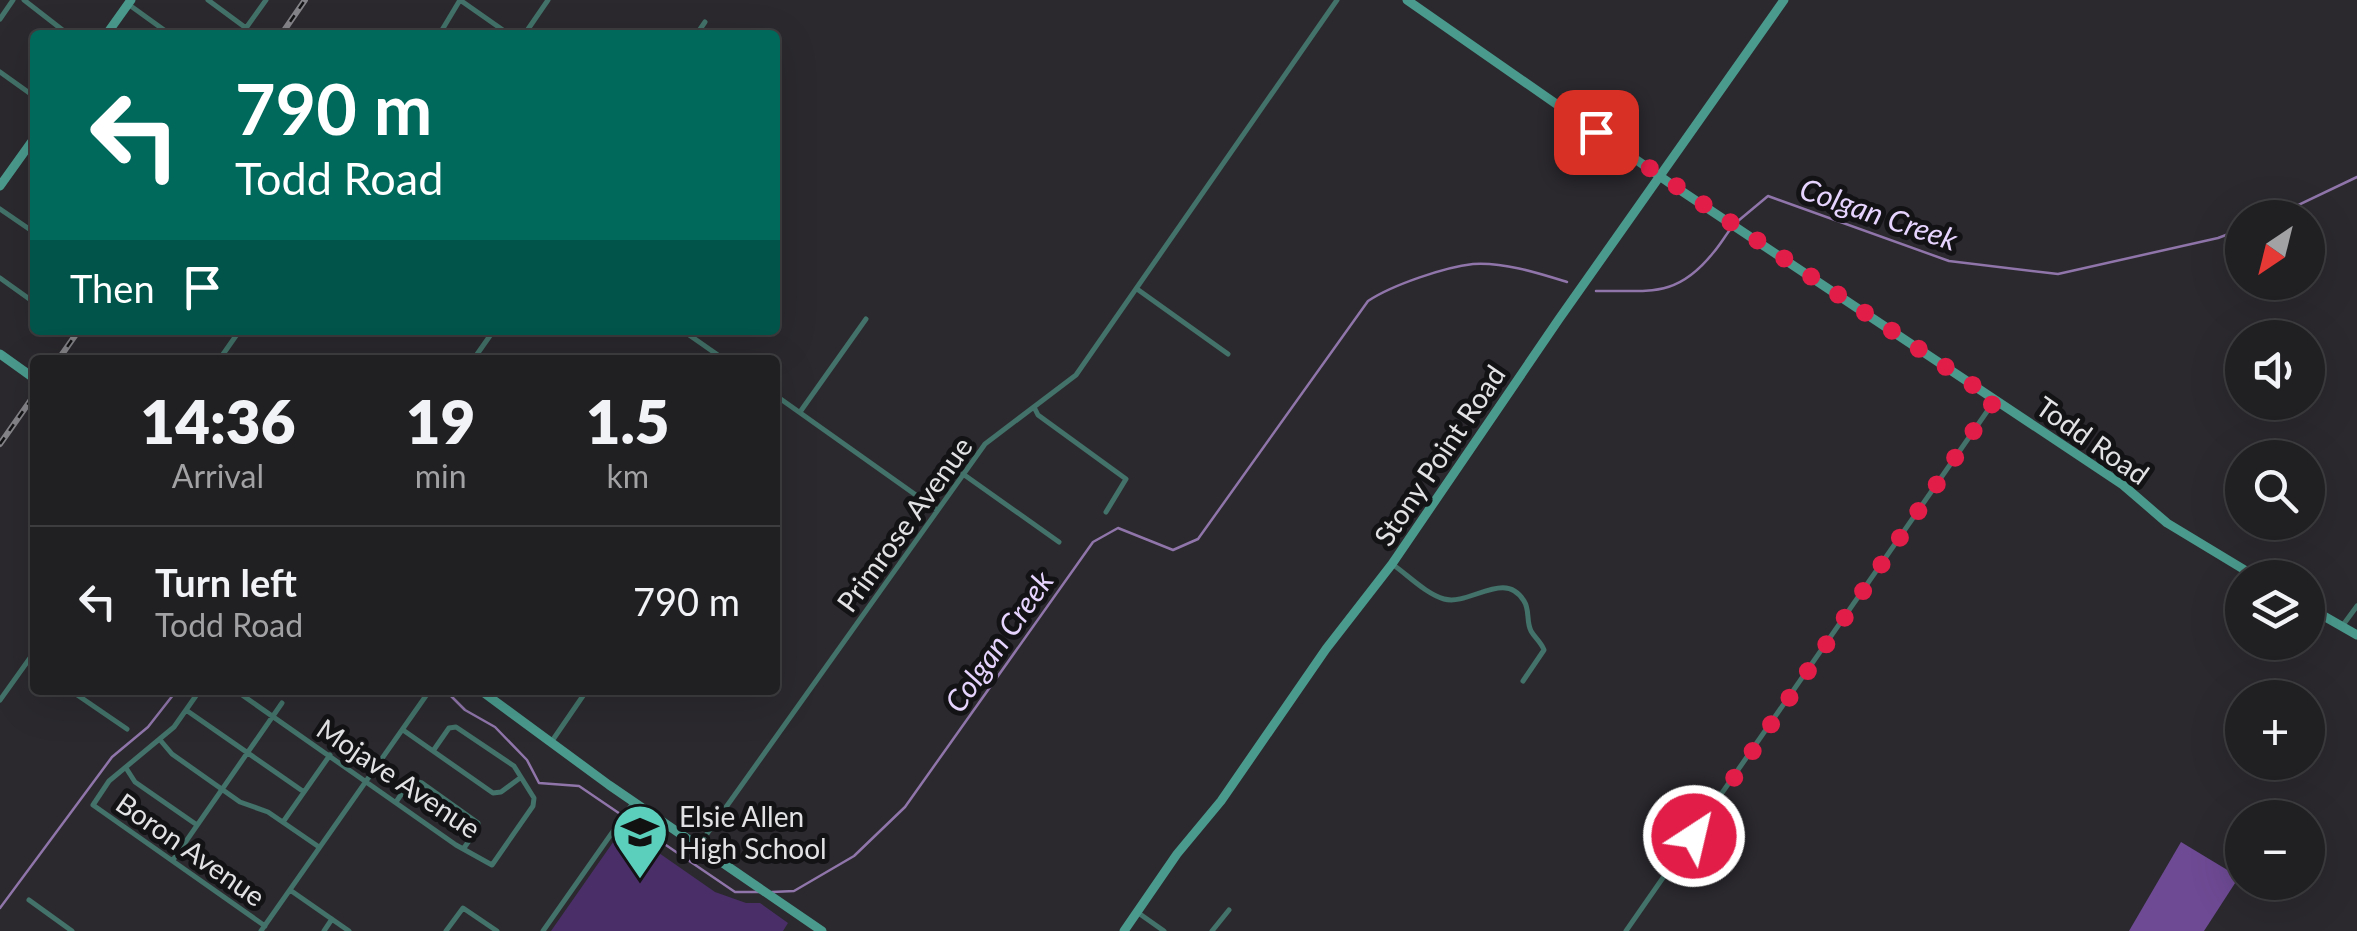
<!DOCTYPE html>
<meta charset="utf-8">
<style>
body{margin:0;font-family:Lato,sans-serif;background:#28272a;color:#f1f3f6;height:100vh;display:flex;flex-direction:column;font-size:38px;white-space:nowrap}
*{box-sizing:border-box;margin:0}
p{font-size:32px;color:#a2a2a5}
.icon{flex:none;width:55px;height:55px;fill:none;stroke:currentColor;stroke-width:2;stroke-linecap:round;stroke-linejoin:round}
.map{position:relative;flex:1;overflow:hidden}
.side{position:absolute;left:30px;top:355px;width:750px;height:340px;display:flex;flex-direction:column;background:#201f22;border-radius:10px;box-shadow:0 10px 40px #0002,0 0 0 2px #3d3d40}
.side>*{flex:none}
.banner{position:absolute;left:30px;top:30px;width:750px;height:305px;border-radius:10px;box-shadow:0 10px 40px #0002,0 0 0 2px #3d3d40;background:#00695c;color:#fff;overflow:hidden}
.needle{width:65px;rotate:215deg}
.fabs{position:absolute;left:2225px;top:200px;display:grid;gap:20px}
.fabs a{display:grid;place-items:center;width:100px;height:100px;border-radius:50%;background:#201f22;box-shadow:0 10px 40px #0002,0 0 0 2px #3d3d40;font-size:50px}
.pin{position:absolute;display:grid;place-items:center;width:85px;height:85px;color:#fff;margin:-42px;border-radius:20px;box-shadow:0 5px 15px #0006}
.me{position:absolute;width:110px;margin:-55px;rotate:35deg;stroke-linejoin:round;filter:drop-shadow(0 0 8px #0008)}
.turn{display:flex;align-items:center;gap:35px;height:210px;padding:0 40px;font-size:45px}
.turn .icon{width:130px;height:130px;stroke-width:2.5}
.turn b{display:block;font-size:70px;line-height:85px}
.then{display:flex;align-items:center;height:95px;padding:0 40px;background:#0003;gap:20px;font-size:38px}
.eta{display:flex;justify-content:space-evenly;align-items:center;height:170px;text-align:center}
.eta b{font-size:60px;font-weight:800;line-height:70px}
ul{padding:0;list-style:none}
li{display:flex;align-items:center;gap:30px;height:150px;padding:0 40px;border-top:2px solid #3d3d40}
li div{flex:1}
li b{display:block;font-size:38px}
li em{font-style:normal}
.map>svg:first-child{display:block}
.green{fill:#4a2e68}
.forest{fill:#6e4a94}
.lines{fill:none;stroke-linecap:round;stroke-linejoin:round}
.stream{stroke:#8f75aa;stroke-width:2.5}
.street{stroke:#427269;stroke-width:5}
.secondary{stroke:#4a9a8d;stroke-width:9}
.rail-casing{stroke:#858488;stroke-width:6}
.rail{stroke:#131215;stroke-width:2.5;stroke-dasharray:8;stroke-linecap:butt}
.route{stroke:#e11d48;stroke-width:18;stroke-dasharray:0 32.4}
.labels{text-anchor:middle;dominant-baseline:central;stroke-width:10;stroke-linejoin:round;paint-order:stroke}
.street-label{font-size:28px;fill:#e2e1e4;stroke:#131215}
.poi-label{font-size:28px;fill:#e2e1e4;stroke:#131215;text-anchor:start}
.water-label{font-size:30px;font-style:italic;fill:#e6d4fe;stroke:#131215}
</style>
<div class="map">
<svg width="2357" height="931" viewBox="0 0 2357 931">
<rect width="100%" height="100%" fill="#2b292e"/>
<path class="green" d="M 623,828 L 715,892 L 746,903 L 760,903 L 788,923 L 783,931 L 551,931 Z"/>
<path class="forest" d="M 2181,842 L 2239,877 L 2204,931 L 2129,931 Z"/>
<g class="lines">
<path class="stream" d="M 2271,218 L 2357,177
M 1738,221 L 1768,196 L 1949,261 L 2058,274 L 2218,238 L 2242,229
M 1596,291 C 1649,290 1676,299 1713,253 C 1720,245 1725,236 1732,227
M 445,690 L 465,710 L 495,727 L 527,760 L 539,783 L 579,786 L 735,892 L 759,892
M 772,892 L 794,891 L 854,856 L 905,807 L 1093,542 L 1118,528 L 1173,550 L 1198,539 L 1368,301 C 1392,285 1445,267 1473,264 C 1504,262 1538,273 1567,282
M 0,908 L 112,757 L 148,727 L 177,690"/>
<path class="street" d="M 24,0 L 69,35
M 208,0 L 246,28 L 266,0
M 128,4 L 171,35
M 0,19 L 13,0
M 439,35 L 460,0 L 510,35
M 524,35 L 548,0
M 696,35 L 705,22
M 0,72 L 35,97
M 0,209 L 35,233
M 0,278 L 35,303
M 1137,289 L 1228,354
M 682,330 L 725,360
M 219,360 L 240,330
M 473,360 L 494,330
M 775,395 L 937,510
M 1034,407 L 1038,415 L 1126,479 L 1106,512
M 800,412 L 866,319
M 963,474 L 1059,542
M 1392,564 C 1408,575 1426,594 1444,599 C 1470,606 1505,569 1524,601 C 1530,610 1526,621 1531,631 C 1535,638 1541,642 1544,650 L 1523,681
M 2343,625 L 2357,606
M 70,690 L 127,729
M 200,690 L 174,727 L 109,781 L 93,805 L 265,926
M 235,690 L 456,845 L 492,865 L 533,806 L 534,798 L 514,766 L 456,727 L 449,728 L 433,751
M 0,700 L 35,651
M 186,710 L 304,792
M 403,730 L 493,793 L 501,792 L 520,778
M 161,741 L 172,754 L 240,802 L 268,812 L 319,847
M 552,741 L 587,690
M 126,768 L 135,782 L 197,825
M 396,802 L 411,780 L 422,783 L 478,823 L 477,829 L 464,848
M 283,822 L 330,755
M 699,845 L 985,444 L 1076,375 L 1337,0
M 173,860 L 282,703
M 290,890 L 349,931
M 29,900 L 72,931
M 1137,912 L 1164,931
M 261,931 L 430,690
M 324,931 L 332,919
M 446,931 L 463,908 L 497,931
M 543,931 L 633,803
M 1212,931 L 1229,910
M 1626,931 L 1995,400"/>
<path class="secondary" d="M 1407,0 L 1671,184 L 2123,485 L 2167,523 L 2258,578
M 106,35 L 131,0
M 0,186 L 35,137
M 0,354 L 35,379
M 2308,607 L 2357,635
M 480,690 L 609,785 L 822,931
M 1124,931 L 1177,854 L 1221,801 L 1326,649 L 1392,564 L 1559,319 L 1784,0"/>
<g class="rail-casing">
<path id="rail" d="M 281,35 L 305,0
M 58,360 L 79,330
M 0,444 L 35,394"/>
</g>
<use href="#rail" class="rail"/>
</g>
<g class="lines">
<path class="route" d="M 1596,132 L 1995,400 L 1694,836"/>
</g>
<defs>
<g id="school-pin" transform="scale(2.875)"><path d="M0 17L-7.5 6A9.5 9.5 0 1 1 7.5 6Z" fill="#5bcebc" stroke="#131215"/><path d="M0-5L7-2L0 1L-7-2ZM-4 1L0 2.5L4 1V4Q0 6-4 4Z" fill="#111"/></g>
</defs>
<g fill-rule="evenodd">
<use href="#school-pin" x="640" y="832"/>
</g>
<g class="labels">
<g class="street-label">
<text transform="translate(2093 440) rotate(35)">Todd Road</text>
<text transform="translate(1439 455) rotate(-56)">Stony Point Road</text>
<text transform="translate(904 524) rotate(-54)">Primrose Avenue</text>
<text transform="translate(399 778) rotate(34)">Mojave Avenue</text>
<text transform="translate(191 849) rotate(35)">Boron Avenue</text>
</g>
<g class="poi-label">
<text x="679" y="816">Elsie Allen<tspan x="679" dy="32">High School</tspan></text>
</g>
<g class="water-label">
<text transform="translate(1879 213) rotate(19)">Colgan Creek</text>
<text transform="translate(998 641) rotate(-55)">Colgan Creek</text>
</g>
</g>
</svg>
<div class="fabs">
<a><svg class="needle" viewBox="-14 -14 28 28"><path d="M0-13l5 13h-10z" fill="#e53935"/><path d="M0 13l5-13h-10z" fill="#a2a2a5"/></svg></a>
<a><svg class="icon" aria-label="sound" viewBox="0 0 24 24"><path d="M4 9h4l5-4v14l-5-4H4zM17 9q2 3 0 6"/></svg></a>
<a><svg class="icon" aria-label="search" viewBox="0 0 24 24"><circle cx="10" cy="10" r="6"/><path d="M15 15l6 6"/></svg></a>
<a><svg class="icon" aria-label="layers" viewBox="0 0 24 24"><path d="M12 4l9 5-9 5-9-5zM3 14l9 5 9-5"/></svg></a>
<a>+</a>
<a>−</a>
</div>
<div class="pin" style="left:1596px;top:132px;background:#d93025"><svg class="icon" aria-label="arrive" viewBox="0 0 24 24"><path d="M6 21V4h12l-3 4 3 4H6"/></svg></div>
<svg class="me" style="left:1694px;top:836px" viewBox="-20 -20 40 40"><circle r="17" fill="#e11d48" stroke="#fff" stroke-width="3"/><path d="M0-11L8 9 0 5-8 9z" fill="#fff"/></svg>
<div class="banner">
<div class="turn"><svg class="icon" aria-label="left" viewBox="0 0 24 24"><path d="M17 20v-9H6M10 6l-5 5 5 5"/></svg><div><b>790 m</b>Todd Road</div></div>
<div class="then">Then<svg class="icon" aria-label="arrive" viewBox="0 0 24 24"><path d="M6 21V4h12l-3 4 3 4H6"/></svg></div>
</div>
<section class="side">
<div class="eta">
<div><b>14:36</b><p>Arrival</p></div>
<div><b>19</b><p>min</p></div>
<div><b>1.5</b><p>km</p></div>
</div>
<ul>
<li><svg class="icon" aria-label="left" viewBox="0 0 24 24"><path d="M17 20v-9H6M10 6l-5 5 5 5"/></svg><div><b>Turn left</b><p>Todd Road</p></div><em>790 m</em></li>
</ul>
</section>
</div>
